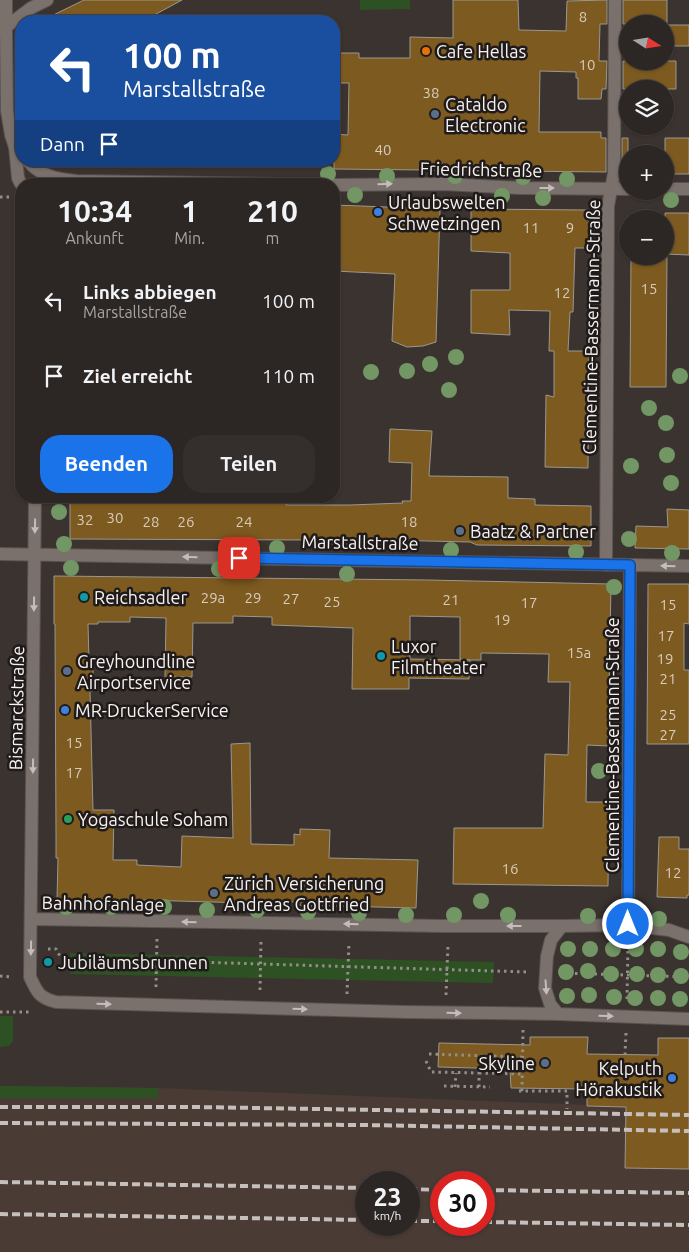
<!DOCTYPE html>
<html lang="de">
<meta charset="utf-8">
<style>
body{margin:0;font-family:Ubuntu,sans-serif;background:#342e2c;color:#f1f3f6;height:100vh;display:flex;flex-direction:column;font-size:19px;white-space:nowrap}
*{box-sizing:border-box;margin:0}
p{font-size:16px;color:#a6a5a6}
.icon{flex:none;width:28px;height:28px;fill:none;stroke:currentColor;stroke-width:2;stroke-linecap:round;stroke-linejoin:round}
.map{position:relative;flex:1;overflow:hidden}
.panel{position:absolute;left:15px;top:178px;width:325px;height:325px;display:flex;flex-direction:column;background:#2c2624;border-radius:20px;box-shadow:0 1px 4px #0004,0 0 0 1px #484341}
.panel>*{flex:none}
.banner{position:absolute;left:15px;top:15px;width:325px;height:152px;border-radius:20px;box-shadow:0 1px 4px #0004,0 0 0 1px #484341;background:#1a4fa0;color:#fff;overflow:hidden}
.needle{width:32px;rotate:102deg}
.controls{position:absolute;left:619px;top:15px;display:grid;gap:10px}
.controls a{display:grid;place-items:center;width:55px;height:55px;border-radius:50%;background:#2c2624;box-shadow:0 1px 4px #0004,0 0 0 1px #484341;font-size:25px}
.speed{position:absolute;left:355px;top:1171px;display:flex;gap:10px;font-size:25px;font-weight:700;text-align:center}
.speed>*{display:grid;place-content:center;width:65px;height:65px;border-radius:50%;background:#2c2624;box-shadow:0 1px 4px #0004,0 0 0 1px #484341;line-height:1}
.speed small{font-size:12px;font-weight:400}
.speed .limit{border:8px solid #d22;background:#fff;color:#111}
.pin{position:absolute;display:grid;place-items:center;width:42px;height:42px;color:#fff;margin:-21px;border-radius:10px;box-shadow:0 2px 8px #0006}
.me{position:absolute;width:55px;margin:-28px;rotate:0deg;stroke-linejoin:round;filter:drop-shadow(0 0 4px #0008)}
.turn{display:flex;align-items:center;gap:18px;height:105px;padding:0 25px;font-size:22px}
.turn .icon{width:65px;height:65px;stroke-width:2.5}
.turn b{display:block;font-size:35px;line-height:42px}
.then{display:flex;align-items:center;height:48px;padding:0 25px;background:#0003;gap:10px;font-size:19px}
.eta{display:flex;justify-content:space-evenly;align-items:center;height:85px;text-align:center}
.eta b{font-size:30px;font-weight:600;line-height:35px}
.action{display:flex;gap:10px;margin-top:auto;padding:10px 25px}
.action a{flex:1;height:58px;border-radius:20px;background:#1a73e8;color:#fff;font-size:20px;font-weight:600;line-height:58px;text-align:center}
.action a+a{background:#342e2c;color:#f1f3f6}
ul{padding:0;list-style:none}
li{display:flex;align-items:center;gap:15px;height:75px;padding:0 25px}
li div{flex:1}
li b{display:block;font-size:19px}
li em{font-style:normal}
.map>svg:first-child{display:block}
.built{fill:#4a3b35;fill-rule:evenodd}
.green{fill:#2e5124}
.building{fill:#7d5a1f;stroke:#9c978e;fill-rule:evenodd}
.lines{fill:none;stroke-linecap:round;stroke-linejoin:round}
.minor-casing{stroke:#595250;stroke-width:14}
.tertiary-casing{stroke:#595250;stroke-width:14}
.secondary-casing{stroke:#595250;stroke-width:14}
.path{stroke:#948d8a;stroke-width:3;stroke-dasharray:2.5 4;stroke-linecap:butt}
.minor{stroke:#7a706c;stroke-width:12}
.tertiary{stroke:#7a706c;stroke-width:12}
.secondary{stroke:#7a706c;stroke-width:12}
.rail{stroke:#c5bfbd;stroke-width:4;stroke-dasharray:8 4;stroke-linecap:butt}
.tree{fill:#739764}
.oneway{fill:#c5bdbb}
.route-casing{stroke:#114b97;stroke-width:12}
.route{stroke:#1a73e8;stroke-width:9}
.food-dot{fill:#e8710a;stroke:#1f1b1a;stroke-width:2}
.service-dot{fill:#5c6f8a;stroke:#1f1b1a;stroke-width:2}
.shop-dot{fill:#3f7fe0;stroke:#1f1b1a;stroke-width:2}
.culture-dot{fill:#0f9aa8;stroke:#1f1b1a;stroke-width:2}
.leisure-dot{fill:#2e9e5b;stroke:#1f1b1a;stroke-width:2}
.labels{text-anchor:middle;dominant-baseline:central;stroke-width:5;stroke-linejoin:round;paint-order:stroke}
.number-label{font-size:15px;fill:#d8cbbb}
.poi-label{font-size:18px;fill:#f7f1ef;stroke:#1f1b1a;text-anchor:start}
.street-label{font-size:18px;fill:#f7f1ef;stroke:#1f1b1a}
</style>
<div class="map">
<svg width="689" height="1252" viewBox="0 0 689 1252">
<rect width="100%" height="100%" fill="#3b3330"/>
<path class="built" d="M 0,1086 L 158,1088 L 689,1109 L 689,1252 L 0,1252 ZM 366,1182 L 409,1182 L 409,1225 L 366,1225 ZM 441,1182 L 484,1182 L 484,1225 L 441,1225 Z"/>
<path class="green" d="M 360,0 L 410,0 L 410,9 L 360,10 Z
M 70,953 L 494,962 L 493,983 L 70,974 Z
M 0,1016 L 13,1016 L 13,1041 L 9,1046 L 0,1047 Z
M 0,1086 L 158,1088 L 158,1098 L 0,1098 Z"/>
<path class="building" d="M 84,0 L 182,0 L 143,21 L 41,21 Z
M 453,0 L 518,0 L 519,30 L 566,31 L 567,1 L 607,0 L 607,24 L 600,24 L 599,61 L 607,61 L 606,89 L 602,89 L 601,99 L 578,99 L 578,78 L 576,78 L 576,72 L 540,71 L 539,132 L 601,132 L 601,138 L 606,138 L 606,172 L 334,169 L 334,134 L 348,135 L 349,83 L 335,83 L 336,53 L 359,53 L 359,58 L 410,58 L 410,37 L 453,38 Z
M 623,0 L 667,0 L 667,24 L 623,24 Z
M 665,25 L 689,25 L 689,46 L 665,46 Z
M 623,61 L 676,61 L 676,89 L 623,89 Z
M 622,138 L 628,138 L 628,172 L 622,172 Z
M 665,138 L 689,138 L 689,174 L 665,174 Z
M 334,205 L 440,209 L 436,342 L 423,346 L 407,347 L 392,341 L 395,274 L 334,271 Z
M 471,209 L 589,210 L 589,248 L 575,248 L 573,312 L 570,312 L 568,351 L 589,351 L 588,468 L 545,467 L 546,395 L 554,397 L 554,351 L 549,351 L 550,311 L 509,310 L 510,335 L 471,333 L 471,290 L 510,290 L 510,253 L 471,251 Z
M 665,213 L 689,213 L 689,255 L 665,254 Z
M 631,256 L 667,256 L 666,387 L 630,387 Z
M 390,429 L 432,431 L 429,476 L 508,477 L 508,498 L 535,499 L 535,505 L 591,506 L 591,546 L 477,545 L 470,542 L 428,541 L 389,540 L 349,544 L 309,544 L 309,540 L 70,539 L 70,500 L 84,500 L 84,496 L 286,497 L 286,505 L 350,505 L 403,503 L 402,501 L 411,501 L 412,463 L 389,462 Z
M 667,509 L 689,510 L 689,549 L 635,548 L 636,526 L 668,527 Z
M 54,576 L 428,580 L 611,584 L 608,746 L 587,745 L 586,802 L 609,802 L 608,886 L 453,884 L 454,828 L 543,828 L 545,754 L 568,755 L 570,682 L 548,682 L 549,654 L 481,653 L 481,660 L 470,660 L 469,679 L 409,678 L 409,689 L 352,689 L 353,628 L 272,625 L 272,617 L 233,616 L 233,623 L 193,623 L 192,677 L 165,677 L 166,618 L 130,617 L 130,622 L 98,622 L 98,624 L 88,624 L 89,661 L 93,661 L 93,691 L 90,691 L 93,810 L 114,810 L 113,860 L 137,860 L 137,865 L 181,867 L 182,836 L 233,838 L 231,744 L 250,743 L 251,844 L 294,845 L 294,834 L 300,835 L 300,829 L 330,830 L 329,858 L 418,860 L 416,908 L 297,905 L 297,902 L 249,900 L 249,903 L 141,900 L 141,902 L 57,901 L 58,858 L 56,858 L 56,837 L 55,624 L 54,624 ZM 410,616 L 460,617 L 460,659 L 470,660 L 410,659 Z
M 648,584 L 689,584 L 689,624 L 684,623 L 684,670 L 689,670 L 689,744 L 647,744 Z
M 659,837 L 679,837 L 679,849 L 689,849 L 689,895 L 687,895 L 687,898 L 657,897 Z
M 530,1037 L 588,1037 L 587,1054 L 658,1055 L 658,1038 L 689,1038 L 689,1169 L 625,1168 L 626,1107 L 587,1106 L 587,1089 L 511,1088 L 510,1069 L 438,1067 L 439,1043 L 530,1045 Z"/>
<g class="lines">
<g class="minor-casing">
<path id="minor" d="M 15,147 L 18,178 L 21,184
M 35,496 L 30,977 C 37,992 39,998 56,1002 L 406,1012 L 558,1014 L 689,1019
M 0,554 L 689,566
M 606,565 L 608,206 L 614,173 L 615,0
M 31,919 L 442,926 L 562,926 L 628,925 L 669,930 L 689,937
M 628,925 L 630,565
M 558,1014 L 550,1004 L 545,988 L 547,956 L 551,940 L 562,926"/>
</g>
<g class="tertiary-casing">
<path id="tertiary" d="M 21,154 L 15,147 L 11,135 L 7,111 L 6,27 L 31,8 L 47,0
M 28,161 C 40,176 57,179 76,181 L 274,184
M 334,185 L 443,184 L 520,188 L 628,189
M 665,189 L 689,189"/>
</g>
<g class="secondary-casing">
<path id="secondary" d="M 0,31 L 6,27 L 6,0"/>
</g>
<path class="path" d="M 0,197 L 9,197
M 48,949 L 56,949 L 61,958 L 528,972
M 562,973 L 689,977
M 0,976 L 12,977
M 156,987 L 157,938
M 260,990 L 261,939
M 347,994 L 349,942
M 446,995 L 448,944
M 627,999 L 628,943
M 0,1012 L 32,1012
M 429,1054 L 522,1057
M 625,1055 L 626,1033
M 426,1061 L 431,1072 L 479,1073 L 479,1087
M 479,1073 L 522,1074
M 444,1086 L 490,1087
M 455,1087 L 456,1073
M 519,1091 L 567,1091 L 567,1109
M 522,1091 L 523,1030"/>
<use href="#minor" class="minor"/>
<use href="#tertiary" class="tertiary"/>
<use href="#secondary" class="secondary"/>
<path class="rail" d="M 0,1107 L 194,1107 L 689,1115
M 0,1123 L 364,1125 L 689,1131
M 0,1182 L 366,1188
M 409,1189 L 441,1190
M 484,1190 L 689,1193
M 0,1214 L 366,1220
M 409,1221 L 441,1221
M 484,1222 L 689,1225"/>
</g>
<g class="tree">
<circle cx="328" cy="174" r="8"/>
<circle cx="387" cy="176" r="8"/>
<circle cx="455" cy="176" r="8"/>
<circle cx="523" cy="177" r="8"/>
<circle cx="567" cy="179" r="8"/>
<circle cx="355" cy="195" r="8"/>
<circle cx="502" cy="196" r="8"/>
<circle cx="543" cy="198" r="8"/>
<circle cx="671" cy="200" r="8"/>
<circle cx="456" cy="357" r="8"/>
<circle cx="430" cy="364" r="8"/>
<circle cx="407" cy="371" r="8"/>
<circle cx="371" cy="372" r="8"/>
<circle cx="680" cy="376" r="8"/>
<circle cx="449" cy="390" r="8"/>
<circle cx="649" cy="408" r="8"/>
<circle cx="666" cy="423" r="8"/>
<circle cx="667" cy="455" r="8"/>
<circle cx="631" cy="466" r="8"/>
<circle cx="671" cy="483" r="8"/>
<circle cx="59" cy="512" r="8"/>
<circle cx="629" cy="539" r="8"/>
<circle cx="64" cy="544" r="8"/>
<circle cx="277" cy="548" r="8"/>
<circle cx="451" cy="550" r="8"/>
<circle cx="576" cy="552" r="8"/>
<circle cx="672" cy="553" r="8"/>
<circle cx="71" cy="568" r="8"/>
<circle cx="219" cy="569" r="8"/>
<circle cx="347" cy="574" r="8"/>
<circle cx="614" cy="587" r="8"/>
<circle cx="599" cy="771" r="8"/>
<circle cx="481" cy="901" r="8"/>
<circle cx="66" cy="907" r="8"/>
<circle cx="111" cy="907" r="8"/>
<circle cx="164" cy="907" r="8"/>
<circle cx="207" cy="910" r="8"/>
<circle cx="257" cy="910" r="8"/>
<circle cx="308" cy="912" r="8"/>
<circle cx="359" cy="913" r="8"/>
<circle cx="406" cy="915" r="8"/>
<circle cx="454" cy="915" r="8"/>
<circle cx="508" cy="915" r="8"/>
<circle cx="588" cy="916" r="8"/>
<circle cx="659" cy="919" r="8"/>
<circle cx="568" cy="949" r="8"/>
<circle cx="590" cy="949" r="8"/>
<circle cx="613" cy="949" r="8"/>
<circle cx="636" cy="949" r="8"/>
<circle cx="658" cy="949" r="8"/>
<circle cx="681" cy="952" r="8"/>
<circle cx="588" cy="971" r="8"/>
<circle cx="566" cy="972" r="8"/>
<circle cx="611" cy="974" r="8"/>
<circle cx="637" cy="974" r="8"/>
<circle cx="658" cy="975" r="8"/>
<circle cx="681" cy="976" r="8"/>
<circle cx="589" cy="995" r="8"/>
<circle cx="567" cy="996" r="8"/>
<circle cx="614" cy="997" r="8"/>
<circle cx="635" cy="998" r="8"/>
<circle cx="658" cy="998" r="8"/>
<circle cx="680" cy="999" r="8"/>
</g>
<defs><path id="oneway-solid" d="M-6-.8H1V-3.2L6.5 0L1 3.2V.8H-6Z" transform="scale(1.25)"/></defs>
<g class="oneway">
<use href="#oneway-solid" transform="translate(385 184) rotate(-1)"/>
<use href="#oneway-solid" transform="translate(547 188)"/>
<use href="#oneway-solid" transform="translate(35 526) rotate(91)"/>
<use href="#oneway-solid" transform="translate(190 557) rotate(-179)"/>
<use href="#oneway-solid" transform="translate(668 566) rotate(-179)"/>
<use href="#oneway-solid" transform="translate(34 604) rotate(91)"/>
<use href="#oneway-solid" transform="translate(33 766) rotate(91)"/>
<use href="#oneway-solid" transform="translate(189 922) rotate(-179)"/>
<use href="#oneway-solid" transform="translate(351 924) rotate(-179)"/>
<use href="#oneway-solid" transform="translate(514 926) rotate(-180)"/>
<use href="#oneway-solid" transform="translate(31 948) rotate(91)"/>
<use href="#oneway-solid" transform="translate(546 987) rotate(86)"/>
<use href="#oneway-solid" transform="translate(104 1004) rotate(2)"/>
<use href="#oneway-solid" transform="translate(300 1009) rotate(2)"/>
<use href="#oneway-solid" transform="translate(454 1013) rotate(1)"/>
<use href="#oneway-solid" transform="translate(606 1016) rotate(2)"/>
</g>
<g class="lines">
<g class="route-casing">
<path id="route" d="M 239,558 L 630,565 L 628,924"/>
</g>
<use href="#route" class="route"/>
</g>
<circle class="food-dot" cx="426" cy="51" r="5"/>
<g class="service-dot">
<circle cx="435" cy="114" r="5"/>
<circle cx="460" cy="531" r="5"/>
<circle cx="67" cy="671" r="5"/>
<circle cx="214" cy="893" r="5"/>
<circle cx="545" cy="1063" r="5"/>
</g>
<g class="shop-dot">
<circle cx="378" cy="212" r="5"/>
<circle cx="65" cy="710" r="5"/>
<circle cx="672" cy="1078" r="5"/>
</g>
<g class="culture-dot">
<circle cx="84" cy="597" r="5"/>
<circle cx="381" cy="656" r="5"/>
<circle cx="48" cy="962" r="5"/>
</g>
<circle class="leisure-dot" cx="68" cy="819" r="5"/>
<g class="labels">
<g class="number-label">
<text x="583" y="16">8</text>
<text x="587" y="64">10</text>
<text x="431" y="92">38</text>
<text x="383" y="149">40</text>
<text x="531" y="227">11</text>
<text x="570" y="227">9</text>
<text x="649" y="288">15</text>
<text x="562" y="292">12</text>
<text x="115" y="517">30</text>
<text x="85" y="519">32</text>
<text x="151" y="521">28</text>
<text x="186" y="521">26</text>
<text x="244" y="521">24</text>
<text x="409" y="521">18</text>
<text x="213" y="597">29a</text>
<text x="253" y="597">29</text>
<text x="291" y="598">27</text>
<text x="451" y="599">21</text>
<text x="332" y="601">25</text>
<text x="529" y="602">17</text>
<text x="668" y="604">15</text>
<text x="502" y="619">19</text>
<text x="666" y="635">17</text>
<text x="579" y="652">15a</text>
<text x="665" y="658">19</text>
<text x="668" y="678">21</text>
<text x="668" y="714">25</text>
<text x="668" y="734">27</text>
<text x="74" y="742">15</text>
<text x="74" y="772">17</text>
<text x="510" y="868">16</text>
<text x="673" y="872">12</text>
</g>
<g class="poi-label">
<text x="436" y="51">Cafe Hellas</text>
<text x="445" y="104">Cataldo<tspan x="445" dy="21">Electronic</tspan></text>
<text x="388" y="202">Urlaubswelten<tspan x="388" dy="21">Schwetzingen</tspan></text>
<text x="470" y="531">Baatz &amp; Partner</text>
<text x="94" y="597">Reichsadler</text>
<text x="391" y="646">Luxor<tspan x="391" dy="21">Filmtheater</tspan></text>
<text x="77" y="661">Greyhoundline<tspan x="77" dy="21">Airportservice</tspan></text>
<text x="75" y="710">MR-DruckerService</text>
<text x="78" y="819">Yogaschule Soham</text>
<text x="224" y="883">Zürich Versicherung<tspan x="224" dy="21">Andreas Gottfried</tspan></text>
<text x="58" y="962">Jubiläumsbrunnen</text>
<text x="535" y="1063" text-anchor="end">Skyline</text>
<text x="662" y="1068" text-anchor="end">Kelputh<tspan x="662" dy="21">Hörakustik</tspan></text>
</g>
<g class="street-label">
<text transform="translate(481 169) rotate(1)">Friedrichstraße</text>
<text transform="translate(591 327) rotate(-89)">Clementine-Bassermann-Straße</text>
<text transform="translate(360 542) rotate(1)">Marstallstraße</text>
<text transform="translate(16 708) rotate(-89)">Bismarckstraße</text>
<text transform="translate(612 745) rotate(-90)">Clementine-Bassermann-Straße</text>
<text transform="translate(103 903) rotate(1)">Bahnhofanlage</text>
</g>
</g>
</svg>
<div class="controls">
<a><svg class="needle" viewBox="-14 -14 28 28"><path d="M0-13l5 13h-10z" fill="#e53935"/><path d="M0 13l5-13h-10z" fill="#a6a5a6"/></svg></a>
<a><svg class="icon" aria-label="layers" viewBox="0 0 24 24"><path d="M12 4l9 5-9 5-9-5zM3 14l9 5 9-5"/></svg></a>
<a>+</a>
<a>−</a>
</div>
<div class="speed"><div>23<small>km/h</small></div><div class="limit">30</div></div>
<div class="pin" style="left:239px;top:558px;background:#d93025"><svg class="icon" aria-label="arrive" viewBox="0 0 24 24"><path d="M6 21V4h12l-3 4 3 4H6"/></svg></div>
<svg class="me" style="left:628px;top:924px" viewBox="-20 -20 40 40"><circle r="17" fill="#1a73e8" stroke="#fff" stroke-width="3"/><path d="M0-11L8 9 0 5-8 9z" fill="#fff"/></svg>
<div class="banner">
<div class="turn"><svg class="icon" aria-label="left" viewBox="0 0 24 24"><path d="M17 20v-9H6M10 6l-5 5 5 5"/></svg><div><b>100 m</b>Marstallstraße</div></div>
<div class="then">Dann<svg class="icon" aria-label="arrive" viewBox="0 0 24 24"><path d="M6 21V4h12l-3 4 3 4H6"/></svg></div>
</div>
<section class="panel">
<div class="eta">
<div><b>10:34</b><p>Ankunft</p></div>
<div><b>1</b><p>Min.</p></div>
<div><b>210</b><p>m</p></div>
</div>
<ul>
<li><svg class="icon" aria-label="left" viewBox="0 0 24 24"><path d="M17 20v-9H6M10 6l-5 5 5 5"/></svg><div><b>Links abbiegen</b><p>Marstallstraße</p></div><em>100 m</em></li>
<li><svg class="icon" aria-label="arrive" viewBox="0 0 24 24"><path d="M6 21V4h12l-3 4 3 4H6"/></svg><div><b>Ziel erreicht</b></div><em>110 m</em></li>
</ul>
<div class="action"><a>Beenden</a><a>Teilen</a></div>
</section>
</div>
